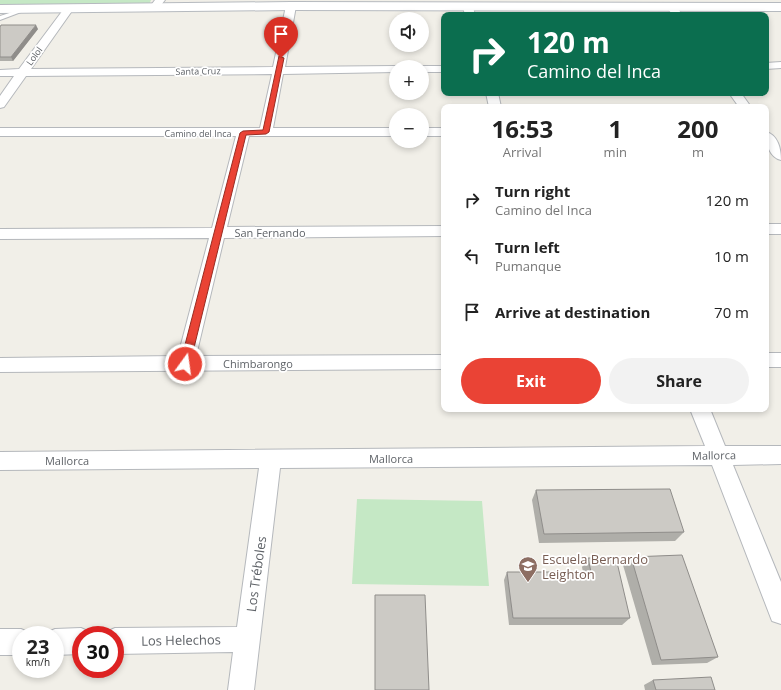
<!DOCTYPE html>
<meta charset="utf-8">
<style>
body{margin:0;font-family:"Open Sans",sans-serif;background:#f2f2f2;color:#222;height:100vh;display:flex;flex-direction:column;font-size:15px;white-space:nowrap}
*{box-sizing:border-box;margin:0}
p{font-size:13px;color:#767676}
.icon{flex:none;width:22px;height:22px;fill:none;stroke:currentColor;stroke-width:2;stroke-linecap:round;stroke-linejoin:round}
.map{position:relative;flex:1;overflow:hidden}
.drawer{position:absolute;left:441px;top:104px;width:328px;height:308px;display:flex;flex-direction:column;background:#fff;border-radius:8px;box-shadow:0 2px 6px #0003}
.drawer>*{flex:none}
.top-card{position:absolute;left:441px;top:12px;width:328px;height:84px;border-radius:8px;box-shadow:0 2px 6px #0003;background:#0b6e4f;color:#fff;overflow:hidden}
.controls{position:absolute;left:389px;top:12px;display:grid;gap:8px}
.controls a{display:grid;place-items:center;width:40px;height:40px;border-radius:50%;background:#fff;box-shadow:0 2px 6px #0003;font-size:20px}
.speed{position:absolute;left:12px;top:626px;display:flex;gap:8px;font-size:20px;font-weight:700;text-align:center}
.speed>*{display:grid;place-content:center;width:52px;height:52px;border-radius:50%;background:#fff;box-shadow:0 2px 6px #0003;line-height:1}
.speed small{font-size:10px;font-weight:400}
.speed .limit{border:6px solid #d22;background:#fff;color:#111}
.pin{position:absolute;display:grid;place-items:center;width:34px;height:34px;color:#fff;margin:-41px -17px;border-radius:50% 50% 50% 0;rotate:-45deg;box-shadow:0 0 4px #0007}
.pin .icon{rotate:45deg}
.me{position:absolute;width:44px;margin:-22px;rotate:14deg;stroke-linejoin:round;filter:drop-shadow(0 0 3px #0008)}
.turn{display:flex;align-items:center;gap:14px;height:84px;padding:0 20px;font-size:18px}
.turn .icon{width:52px;height:52px;stroke-width:2.5}
.turn b{display:block;font-size:28px;line-height:34px}
.eta{display:flex;justify-content:space-evenly;align-items:center;height:68px;text-align:center}
.eta b{font-size:24px;font-weight:700;line-height:28px}
.button{display:flex;gap:8px;margin-top:auto;padding:8px 20px}
.button a{flex:1;height:46px;border-radius:24px;background:#ea4335;color:#fff;font-size:16px;font-weight:700;line-height:46px;text-align:center}
.button a+a{background:#f2f2f2;color:#222}
ul{padding:0;list-style:none}
li{display:flex;align-items:center;gap:12px;height:56px;padding:0 20px}
li div{flex:1}
li b{display:block;font-size:15px}
li em{font-style:normal}
.map>svg:first-child{display:block}
.green{fill:#c5e8c5}
.lines{fill:none;stroke-linecap:round;stroke-linejoin:round}
.lane-casing{stroke:#b5b8bc;stroke-width:2}
.street-casing{stroke:#b5b8bc;stroke-width:2}
.secondary-casing{stroke:#b6babf;stroke-width:2}
.lane{fill:#fff;fill-rule:evenodd}
.street{fill:#fff;fill-rule:evenodd}
.secondary{fill:#fff;fill-rule:evenodd}
.wall{fill:#afaea9}
.shaded-wall{fill:#8f8d8a}
.building{fill:#cccac5;stroke:#8f8d8a}
.route{fill:#ea4335;stroke:#982c22}
.labels{text-anchor:middle;dominant-baseline:central;stroke-width:3.5;stroke-linejoin:round;paint-order:stroke}
.far-street-label{font-size:9px;fill:#5f6368;stroke:#fff}
.street-label{font-size:11px;fill:#5f6368;stroke:#fff}
.near-education-label{font-size:13px;fill:#785e54;stroke:#fff;text-anchor:start}
.near-street-label{font-size:13px;fill:#5f6368;stroke:#fff}
</style>
<div class="map">
<svg width="781" height="690" viewBox="0 0 781 690">
<rect width="100%" height="100%" fill="#f1efe8"/>
<path class="green" d="M 0,0 L 151,0 L 149,5 L 0,6 Z
M 357,499 L 482,501 L 489,586 L 352,584 Z"/>
<g class="lines">
<g class="lane-casing">
<path id="lane" d="M 25,8 L 29,9 L 0,20 L 0,16 Z"/>
</g>
<g class="street-casing">
<path id="street" d="M 155,0 L 165,0 L 157,10 L 151,10 L 149,8 Z
M 291,3 L 296,6 L 285,67 L 396,66 L 400,67 L 396,67 L 396,72 L 283,74 L 273,128 L 396,128 L 396,136 L 249,136 L 227,227 L 444,226 L 444,236 L 224,238 L 196,356 L 444,355 L 444,369 L 0,372 L 0,358 L 178,356 L 209,238 L 0,239 L 0,229 L 212,228 L 236,136 L 0,136 L 0,128 L 260,128 L 272,74 L 26,76 L 4,107 L 0,108 L 0,96 L 14,76 L 0,76 L 0,70 L 19,69 L 66,6 L 69,5 L 74,8 L 31,69 L 273,67 L 286,6 Z
M 468,4 L 473,7 L 475,15 L 465,15 L 463,7 Z
M 672,5 L 675,6 L 683,15 L 673,15 L 667,8 Z
M 781,62 L 781,68 L 766,69 L 766,63 Z
M 422,66 L 444,66 L 444,72 L 422,72 L 422,67 L 418,67 Z
M 486,93 L 498,93 L 501,107 L 489,107 Z
M 729,93 L 741,93 L 751,107 L 739,107 Z
M 422,128 L 444,128 L 444,136 L 422,136 Z
M 766,132 C 778,135 781,149 781,160 C 769,157 766,143 766,132 Z
M 766,224 L 781,224 L 781,234 L 766,234 Z
M 766,353 L 781,353 L 781,367 L 766,367 Z
M 690,409 L 710,409 L 725,446 L 781,446 L 781,464 L 733,465 L 781,582 L 781,624 L 772,621 L 712,465 L 280,468 L 254,690 L 228,690 L 233,652 L 115,654 L 115,635 L 105,635 L 106,632 L 115,628 L 237,627 L 259,468 L 0,470 L 0,452 L 705,446 Z
M 81,628 L 90,632 L 91,635 L 81,635 L 81,654 L 55,655 L 55,635 L 45,635 L 46,633 L 55,629 Z
M 0,629 L 21,629 L 30,633 L 31,635 L 21,635 L 21,655 L 0,655 Z"/>
</g>
<g class="secondary-casing">
<path id="secondary" d="M 291,2 L 781,3 L 781,11 L 291,10 L 0,13 L 0,5 Z"/>
</g>
<use href="#lane" class="lane"/>
<use href="#street" class="street"/>
<use href="#secondary" class="secondary"/>
</g>
<path class="wall" d="M 0,27 L 38,29 L 13,61 L 0,61 Z
M 536,490 L 684,532 L 675,541 L 539,543 L 532,500 Z
M 631,557 L 718,657 L 707,663 L 652,665 L 623,565 Z
M 588,558 L 630,618 L 622,625 L 509,625 L 504,580 L 507,572 L 583,572 L 582,567 Z
M 653,680 L 715,690 L 645,690 L 644,685 Z"/>
<path class="shaded-wall" d="M 36,25 L 38,29 L 13,61 L 11,57 Z"/>
<path class="building" d="M 1,25 L 36,25 L 11,57 L 0,57 L 0,27 Z
M 670,489 L 684,532 L 544,534 L 536,490 Z
M 682,555 L 718,657 L 661,660 L 631,557 Z
M 588,558 L 616,558 L 630,618 L 513,618 L 507,572 L 591,572 Z
M 375,595 L 425,595 L 429,690 L 375,690 Z
M 711,677 L 715,690 L 656,690 L 653,680 Z"/>
<path class="route" d="M 279,56 L 284,58 L 269,132 L 266,134 L 246,135 L 190,364 L 188,366 L 182,366 L 180,364 L 240,133 L 243,131 L 263,130 Z"/>
<defs>
<g id="school-pin" transform="scale(1)"><path d="M0 17L-7.5 6A9.5 9.5 0 1 1 7.5 6Z" fill="#8d6e63" stroke="#fff"/><path d="M0-5L7-2L0 1L-7-2ZM-4 1L0 2.5L4 1V4Q0 6-4 4Z" fill="#fff"/></g>
</defs>
<g fill-rule="evenodd">
<use href="#school-pin" x="528" y="566"/>
</g>
<g class="labels">
<g class="far-street-label">
<text transform="translate(34 56) rotate(-54)">Lolol</text>
<text transform="translate(198 71) rotate(-1)">Santa Cruz</text>
<text x="198" y="133">Camino del Inca</text>
</g>
<g class="street-label">
<text x="270" y="232">San Fernando</text>
<text x="258" y="363">Chimbarongo</text>
<text transform="translate(714 455) rotate(-1)">Mallorca</text>
<text x="391" y="458">Mallorca</text>
<text x="67" y="460">Mallorca</text>
</g>
<g class="near-education-label">
<text x="542" y="559">Escuela Bernardo<tspan x="542" dy="15">Leighton</tspan></text>
</g>
<g class="near-street-label">
<text transform="translate(256 574) rotate(-82)">Los Tréboles</text>
<text transform="translate(181 640) rotate(-1)">Los Helechos</text>
</g>
</g>
</svg>
<div class="controls">
<a><svg class="icon" aria-label="sound" viewBox="0 0 24 24"><path d="M4 9h4l5-4v14l-5-4H4zM17 9q2 3 0 6"/></svg></a>
<a>+</a>
<a>−</a>
</div>
<div class="speed"><div>23<small>km/h</small></div><div class="limit">30</div></div>
<div class="pin" style="left:281px;top:58px;background:#d93025"><svg class="icon" aria-label="arrive" viewBox="0 0 24 24"><path d="M6 21V4h12l-3 4 3 4H6"/></svg></div>
<svg class="me" style="left:185px;top:364px" viewBox="-20 -20 40 40"><circle r="17" fill="#ea4335" stroke="#fff" stroke-width="3"/><path d="M0-11L8 9 0 5-8 9z" fill="#fff"/></svg>
<div class="top-card">
<div class="turn"><svg class="icon" aria-label="right" viewBox="0 0 24 24"><path d="M7 20v-9h11M14 6l5 5-5 5"/></svg><div><b>120 m</b>Camino del Inca</div></div>
</div>
<section class="drawer">
<div class="eta">
<div><b>16:53</b><p>Arrival</p></div>
<div><b>1</b><p>min</p></div>
<div><b>200</b><p>m</p></div>
</div>
<ul>
<li><svg class="icon" aria-label="right" viewBox="0 0 24 24"><path d="M7 20v-9h11M14 6l5 5-5 5"/></svg><div><b>Turn right</b><p>Camino del Inca</p></div><em>120 m</em></li>
<li><svg class="icon" aria-label="left" viewBox="0 0 24 24"><path d="M17 20v-9H6M10 6l-5 5 5 5"/></svg><div><b>Turn left</b><p>Pumanque</p></div><em>10 m</em></li>
<li><svg class="icon" aria-label="arrive" viewBox="0 0 24 24"><path d="M6 21V4h12l-3 4 3 4H6"/></svg><div><b>Arrive at destination</b></div><em>70 m</em></li>
</ul>
<div class="button"><a>Exit</a><a>Share</a></div>
</section>
</div>
